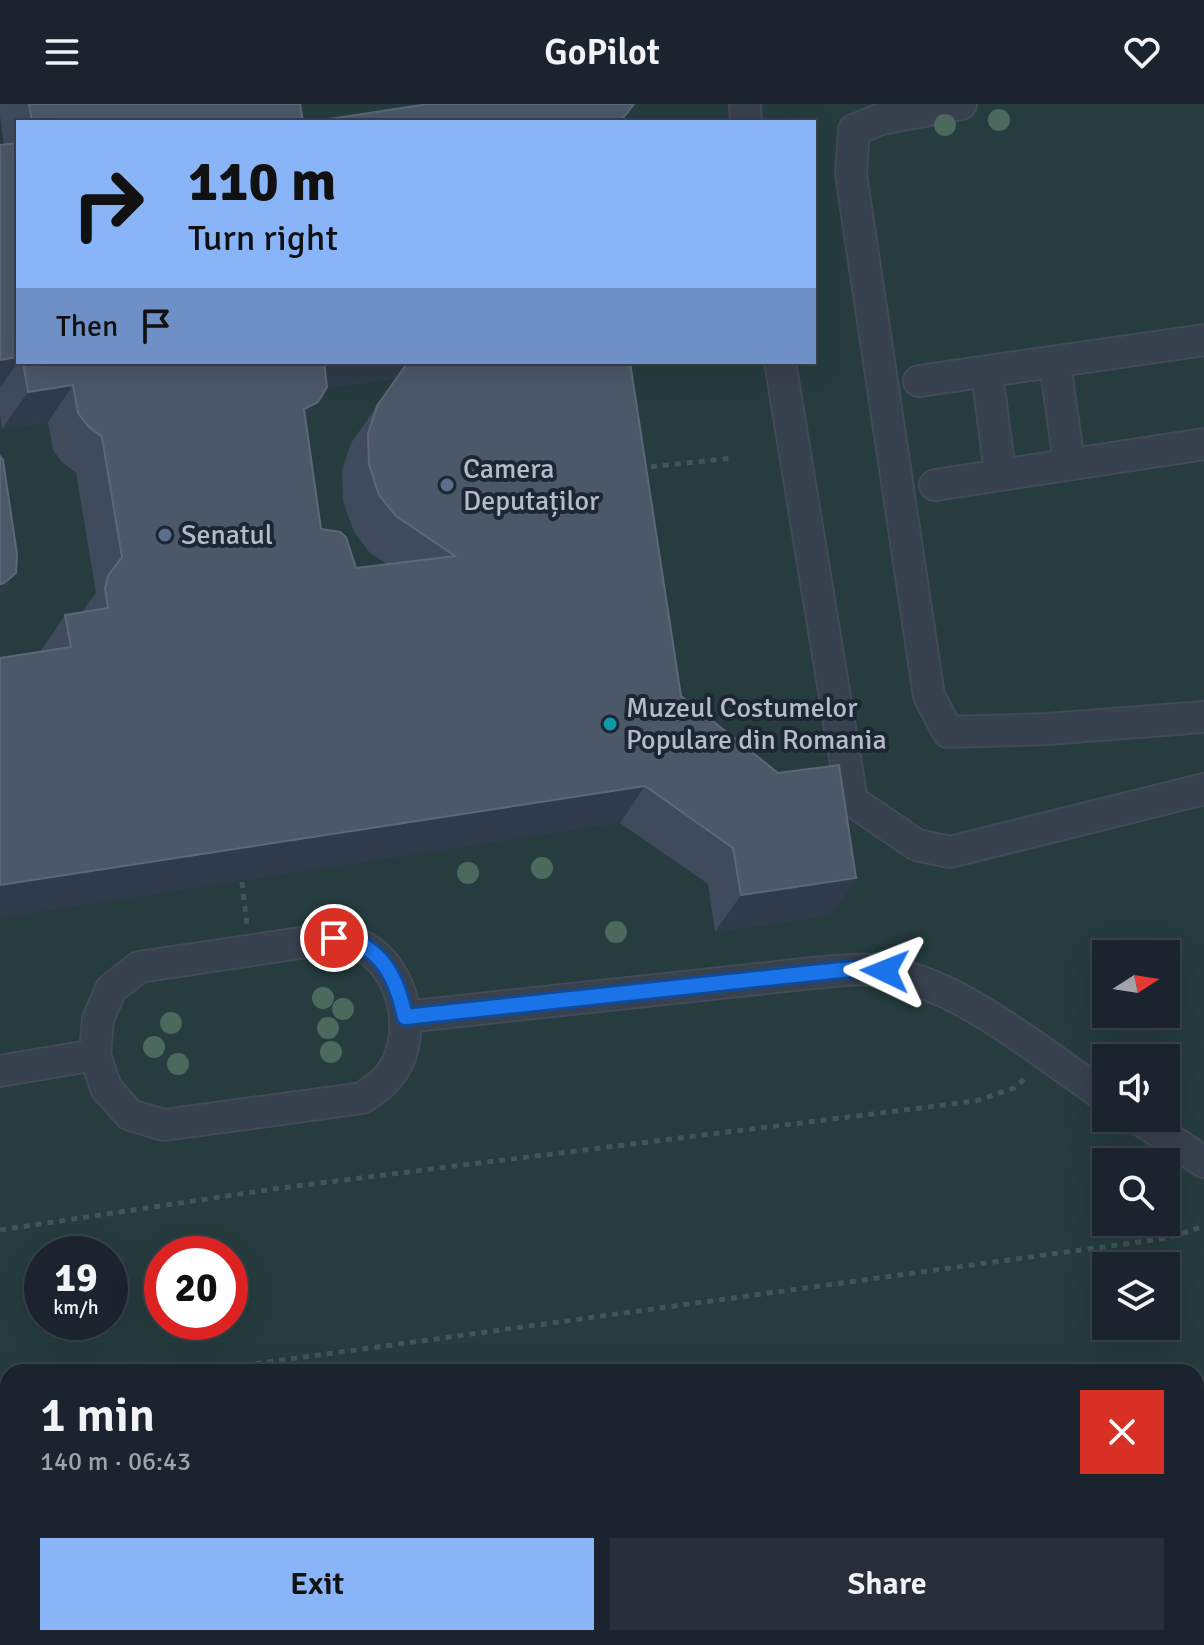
<!DOCTYPE html>
<meta charset="utf-8">
<style>
body{margin:0;font-family:Signika,sans-serif;background:#282f3a;color:#f1f3f6;height:100vh;display:flex;flex-direction:column;font-size:30px;white-space:nowrap}
*{box-sizing:border-box;margin:0}
p{font-size:26px;color:#a0a4aa}
.icon{flex:none;width:44px;height:44px;fill:none;stroke:currentColor;stroke-width:2;stroke-linecap:round;stroke-linejoin:round}
.map{position:relative;flex:1;overflow:hidden}
.sheet{position:absolute;left:0px;top:1260px;width:1204px;height:282px;display:flex;flex-direction:column;background:#1b232e;border-radius:24px 24px 0 0;box-shadow:0 8px 32px #0002,0 0 0 2px #39404a}
.sheet>*{flex:none}
.hud{position:absolute;left:16px;top:16px;width:800px;height:244px;border-radius:0px;box-shadow:0 8px 32px #0002,0 0 0 2px #39404a;background:#8ab4f8;color:#111;overflow:hidden}
.needle{width:52px;rotate:78deg}
.tools{position:absolute;left:1092px;top:836px;display:grid;gap:16px}
.tools a{display:grid;place-items:center;width:88px;height:88px;border-radius:0px;background:#1b232e;box-shadow:0 8px 32px #0002,0 0 0 2px #39404a;font-size:40px}
.speed{position:absolute;left:24px;top:1132px;display:flex;gap:16px;font-size:40px;font-weight:700;text-align:center}
.speed>*{display:grid;place-content:center;width:104px;height:104px;border-radius:50%;background:#1b232e;box-shadow:0 8px 32px #0002,0 0 0 2px #39404a;line-height:1}
.speed small{font-size:20px;font-weight:400}
.speed .limit{border:12px solid #d22;background:#fff;color:#111}
.pin{position:absolute;display:grid;place-items:center;width:68px;height:68px;color:#fff;margin:-34px;border:4px solid #fff;border-radius:50%;box-shadow:0 2px 8px #0007}
.me{position:absolute;width:88px;margin:-44px;rotate:272deg;stroke-linejoin:round;filter:drop-shadow(0 0 6px #0008)}
.turn{display:flex;align-items:center;gap:28px;height:168px;padding:0 40px;font-size:36px}
.turn .icon{width:104px;height:104px;stroke-width:2.5}
.turn b{display:block;font-size:56px;line-height:68px}
.then{display:flex;align-items:center;height:76px;padding:0 40px;background:#0003;gap:16px;font-size:30px}
.round{display:grid;place-items:center;flex:none;width:84px;height:84px;border-radius:0px;background:#282f3a}
.headline{display:flex;align-items:center;justify-content:space-between;height:136px;padding:0 40px}
h1{font-size:48px;font-weight:600;line-height:60px}
.action{display:flex;gap:16px;margin-top:auto;padding:16px 40px}
.action a{flex:1;height:92px;border-radius:0px;background:#8ab4f8;color:#111;font-size:32px;font-weight:600;line-height:92px;text-align:center}
.action a+a{background:#282f3a;color:#f1f3f6}
header{display:flex;justify-content:space-between;align-items:center;height:104px;padding:0 40px;background:#1b232e;font-size:36px;font-weight:600}
.map>svg:first-child{display:block}
.green{fill:#263c3f;fill-rule:evenodd}
.lines{fill:none;stroke-linecap:round;stroke-linejoin:round}
.minor-casing{stroke:#414a57;stroke-width:34}
.major-casing{stroke:#414a57;stroke-width:42}
.path{stroke:#3f5557;stroke-width:5;stroke-dasharray:6 6;stroke-linecap:butt}
.minor{stroke:#38414e;stroke-width:30}
.major{stroke:#56606e;stroke-width:38}
.tree{fill:#4b6a5d}
.wall{fill:#3f4b5c;fill-rule:evenodd}
.shaded-wall{fill:#2f3b4b}
.building{fill:#4b5868;stroke:#5c6777;stroke-width:2}
.route-casing{stroke:#114b97;stroke-width:20}
.route{stroke:#1a73e8;stroke-width:14}
.service-dot{fill:#5c6f8a;stroke:#1d2633;stroke-width:3}
.culture-dot{fill:#0f9aa8;stroke:#1d2633;stroke-width:3}
.labels{text-anchor:middle;dominant-baseline:central;stroke-width:8;stroke-linejoin:round;paint-order:stroke}
.poi-label{font-size:28px;fill:#b4bcc9;stroke:#1d2633;text-anchor:start}
</style>
<header><svg class="icon" aria-label="menu" viewBox="0 0 24 24"><path d="M4 6h16M4 12h16M4 18h16"/></svg>GoPilot<svg class="icon" aria-label="heart" viewBox="0 0 24 24"><path d="M12 20l-8-8c-3-5 5-10 8-4 3-6 11-1 8 4z"/></svg></header>
<div class="map">
<svg width="1204" height="1541" viewBox="0 0 1204 1541">
<rect width="100%" height="100%" fill="#242f3e"/>
<path class="green" d="M 0,0 L 1204,0 L 1204,1379 L 1196,1380 L 1196,1268 L 8,1268 L 8,1534 L 151,1534 L 103,1541 L 0,1541 ZM 18,18 L 814,18 L 814,258 L 18,258 ZM 1106,850 L 1166,850 L 1166,910 L 1106,910 ZM 1106,954 L 1166,954 L 1166,1014 L 1106,1014 ZM 1106,1058 L 1166,1058 L 1166,1118 L 1106,1118 ZM 42,1150 L 110,1150 L 110,1218 L 42,1218 ZM 162,1150 L 230,1150 L 230,1218 L 162,1218 ZM 1106,1162 L 1166,1162 L 1166,1222 L 1106,1222 Z"/>
<g class="lines">
<g class="minor-casing">
<path id="minor" d="M 745,0 L 746,18
M 961,0 L 881,15 L 854,26 L 851,70 L 929,592 L 948,628 L 1048,625 L 1204,613
M 780,258 L 852,697 L 917,741 L 950,748 L 1204,685
M 1055,259 L 1069,359
M 987,269 L 1000,369
M 919,277 L 1204,236
M 935,381 L 1204,340
M 334,834 C 343,837 355,838 364,843 C 406,866 420,938 387,974 C 381,982 371,987 363,994 L 164,1021 L 130,1011 L 106,984 L 95,951 L 98,915 L 111,885 L 139,863 Z
M 405,913 L 813,869 C 838,867 863,863 887,868 C 964,883 1041,949 1106,993
M 0,967 L 95,951
M 1138,1014 L 1204,1058
M 1198,1490 L 1204,1521"/>
</g>
<g class="major-casing">
<path id="major" d="M 1196,1439 L 1204,1438
M 1196,1490 L 1204,1489
M 839,1534 L 840,1541
M 548,1541 L 594,1534
M 869,1541 L 916,1534"/>
</g>
<path class="path" d="M 639,364 L 733,354
M 242,778 L 247,821
M 0,1126 L 280,1084 L 976,997 L 1014,984 L 1028,972
M 196,1268 L 1168,1134 L 1204,1122
M 1196,1274 L 1204,1273
M 0,1298 L 8,1296
M 0,1446 L 8,1444"/>
<use href="#minor" class="minor"/>
<use href="#major" class="major"/>
</g>
<g class="tree">
<circle cx="999" cy="16" r="11"/>
<circle cx="945" cy="21" r="11"/>
<circle cx="542" cy="764" r="11"/>
<circle cx="468" cy="769" r="11"/>
<circle cx="616" cy="828" r="11"/>
<circle cx="323" cy="894" r="11"/>
<circle cx="343" cy="905" r="11"/>
<circle cx="171" cy="919" r="11"/>
<circle cx="328" cy="924" r="11"/>
<circle cx="154" cy="943" r="11"/>
<circle cx="331" cy="948" r="11"/>
<circle cx="178" cy="960" r="11"/>
</g>
<path class="wall" d="M 0,0 L 300,0 L 303,18 L 18,18 L 18,258 L 630,258 L 681,592 L 856,774 L 831,811 L 715,828 L 708,780 L 620,719 L 40,548 L 65,511 L 82,508 L 96,489 L 76,369 L 62,358 L 53,346 L 48,318 L 2,325 L 0,311 L 0,41 L 4,41 L 0,12 ZM 397,274 L 351,339 L 342,366 L 343,397 L 354,428 L 370,449 L 387,460 L 356,464 L 321,425 L 305,316 L 318,298 L 326,284 Z"/>
<path class="shaded-wall" d="M 634,0 L 636,0 L 623,18 L 620,18 Z
M 18,253 L 18,258 L 0,284 L 0,256 Z
M 319,258 L 408,258 L 397,274 L 298,288 Z
M 73,281 L 48,318 L 2,325 L 28,288 Z
M 318,298 L 293,334 L 304,305 Z
M 16,469 L 0,492 L 0,480 Z
M 645,682 L 620,719 L 0,814 L 0,781 Z
M 856,774 L 831,811 L 715,828 L 741,791 Z"/>
<path class="building" d="M 29,0 L 300,0 L 303,18 L 32,18 Z
M 428,0 L 634,0 L 620,18 L 310,18 Z
M 18,39 L 18,253 L 0,256 L 0,41 Z
M 23,258 L 324,258 L 327,283 L 318,298 L 304,305 L 321,425 L 340,428 L 346,433 L 356,464 L 455,452 L 396,412 L 379,391 L 369,360 L 368,330 L 377,302 L 408,258 L 630,258 L 681,592 L 778,669 L 839,661 L 856,774 L 741,791 L 733,744 L 645,682 L 0,781 L 0,554 L 71,543 L 65,511 L 108,504 L 105,484 L 108,472 L 122,453 L 102,333 L 88,322 L 78,309 L 73,281 L 28,288 Z
M 0,352 L 3,356 L 17,450 L 16,469 L 4,479 L 0,480 Z"/>
<g class="lines">
<g class="route-casing">
<path id="route" d="M 334,834 C 343,837 356,838 365,843 C 390,858 399,886 405,913 L 813,869 L 852,865 L 885,867"/>
</g>
<use href="#route" class="route"/>
</g>
<g class="service-dot">
<circle cx="447" cy="381" r="8"/>
<circle cx="165" cy="431" r="8"/>
</g>
<circle class="culture-dot" cx="610" cy="620" r="8"/>
<g class="labels">
<g class="poi-label">
<text x="463" y="365">Camera<tspan x="463" dy="32">Deputaților</tspan></text>
<text x="181" y="431">Senatul</text>
<text x="626" y="604">Muzeul Costumelor<tspan x="626" dy="32">Populare din Romania</tspan></text>
</g>
</g>
</svg>
<div class="tools">
<a><svg class="needle" viewBox="-14 -14 28 28"><path d="M0-13l5 13h-10z" fill="#e53935"/><path d="M0 13l5-13h-10z" fill="#a0a4aa"/></svg></a>
<a><svg class="icon" aria-label="sound" viewBox="0 0 24 24"><path d="M4 9h4l5-4v14l-5-4H4zM17 9q2 3 0 6"/></svg></a>
<a><svg class="icon" aria-label="search" viewBox="0 0 24 24"><circle cx="10" cy="10" r="6"/><path d="M15 15l6 6"/></svg></a>
<a><svg class="icon" aria-label="layers" viewBox="0 0 24 24"><path d="M12 4l9 5-9 5-9-5zM3 14l9 5 9-5"/></svg></a>
</div>
<div class="speed"><div>19<small>km/h</small></div><div class="limit">20</div></div>
<div class="pin" style="left:334px;top:834px;background:#d93025"><svg class="icon" aria-label="arrive" viewBox="0 0 24 24"><path d="M6 21V4h12l-3 4 3 4H6"/></svg></div>
<svg class="me" style="left:885px;top:867px" viewBox="-20 -20 40 40"><path d="M0-17L14 15 0 8-14 15z" fill="#1a73e8" stroke="#fff" stroke-width="4"/></svg>
<div class="hud">
<div class="turn"><svg class="icon" aria-label="right" viewBox="0 0 24 24"><path d="M7 20v-9h11M14 6l5 5-5 5"/></svg><div><b>110 m</b>Turn right</div></div>
<div class="then">Then<svg class="icon" aria-label="arrive" viewBox="0 0 24 24"><path d="M6 21V4h12l-3 4 3 4H6"/></svg></div>
</div>
<section class="sheet">
<div class="headline"><div><h1>1 min</h1><p>140 m · 06:43</p></div><a class="round" style="background:#d93025;color:#fff"><svg class="icon" aria-label="close" viewBox="0 0 24 24"><path d="M6 6l12 12M18 6L6 18"/></svg></a></div>
<div class="action"><a>Exit</a><a>Share</a></div>
</section>
</div>
